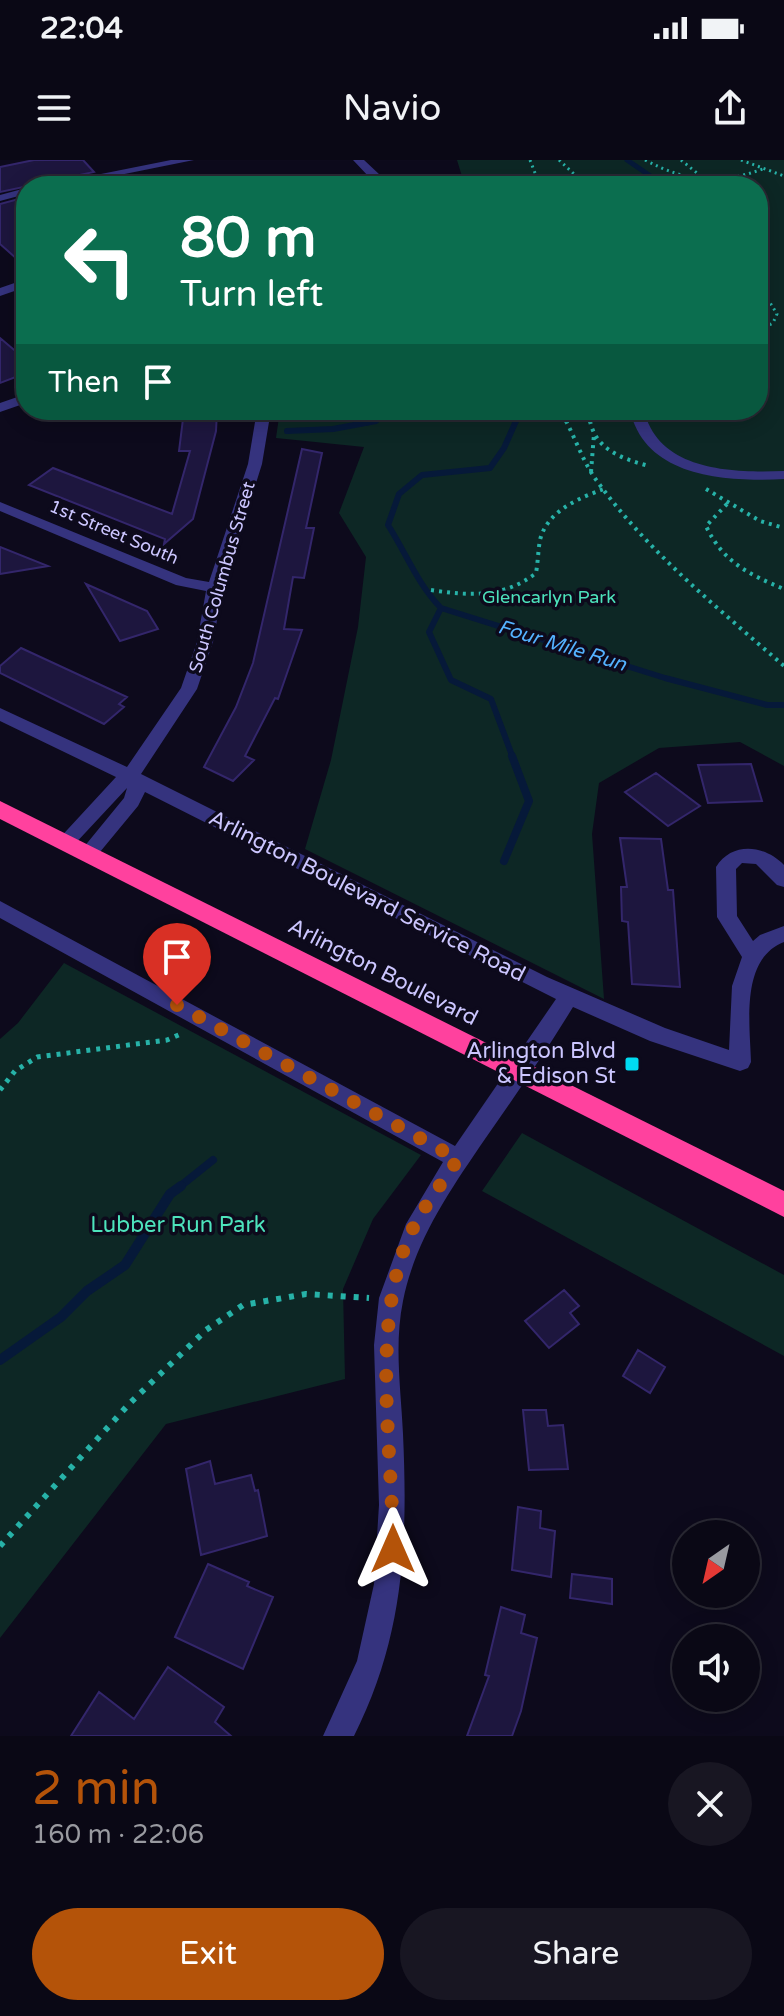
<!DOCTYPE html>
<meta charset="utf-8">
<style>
body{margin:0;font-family:"Varela Round",sans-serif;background:#181622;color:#f1f3f6;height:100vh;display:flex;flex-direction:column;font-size:30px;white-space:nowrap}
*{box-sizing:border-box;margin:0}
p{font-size:26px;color:#999aa0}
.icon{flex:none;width:44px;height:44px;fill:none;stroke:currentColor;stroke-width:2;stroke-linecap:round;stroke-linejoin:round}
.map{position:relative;height:1576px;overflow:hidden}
.panel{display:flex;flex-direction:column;background:#0a0815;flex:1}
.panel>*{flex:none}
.hud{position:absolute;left:16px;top:16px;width:752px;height:244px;border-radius:32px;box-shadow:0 4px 20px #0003,0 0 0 2px #2a2934;background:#0b6e4f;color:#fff;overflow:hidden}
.needle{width:52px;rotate:214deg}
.buttons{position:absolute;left:672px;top:1360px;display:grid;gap:16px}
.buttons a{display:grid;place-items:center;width:88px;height:88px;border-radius:50%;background:#0a0815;box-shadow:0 4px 20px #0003,0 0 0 2px #2a2934;font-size:40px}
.pin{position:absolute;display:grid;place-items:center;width:68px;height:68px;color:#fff;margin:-82px -34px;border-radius:50% 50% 50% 0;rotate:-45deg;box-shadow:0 0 8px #0007}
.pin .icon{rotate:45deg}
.me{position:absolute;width:88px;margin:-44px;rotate:0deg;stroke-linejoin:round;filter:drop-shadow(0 0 6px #0008)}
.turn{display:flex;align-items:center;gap:28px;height:168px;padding:0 32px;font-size:36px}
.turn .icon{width:104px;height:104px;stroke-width:2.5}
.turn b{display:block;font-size:56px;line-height:68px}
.then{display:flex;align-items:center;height:76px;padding:0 32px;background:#0003;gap:16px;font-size:30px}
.round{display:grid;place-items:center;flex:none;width:84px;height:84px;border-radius:42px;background:#181622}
.head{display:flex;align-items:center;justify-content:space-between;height:136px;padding:0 32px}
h1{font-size:48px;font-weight:600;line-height:60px;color:#b45309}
.primary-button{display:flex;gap:16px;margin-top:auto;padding:16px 32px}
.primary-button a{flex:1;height:92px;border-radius:48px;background:#b45309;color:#fff;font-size:32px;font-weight:600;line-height:92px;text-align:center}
.primary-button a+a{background:#181622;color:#f1f3f6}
.status{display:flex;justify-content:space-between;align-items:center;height:56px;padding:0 40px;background:#0a0815;direction:ltr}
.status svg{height:22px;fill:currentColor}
header{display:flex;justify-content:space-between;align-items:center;height:104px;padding:0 32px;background:#0a0815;font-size:36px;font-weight:600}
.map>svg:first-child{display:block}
.green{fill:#0d2725}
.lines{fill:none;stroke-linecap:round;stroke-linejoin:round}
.stream-far3{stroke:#061939;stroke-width:5}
.stream-far2{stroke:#061939;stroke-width:6}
.stream-far1{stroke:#061939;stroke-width:8}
.stream{stroke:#061939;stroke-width:10}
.building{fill:#1d163e;stroke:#33266b;stroke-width:2}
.path-far3{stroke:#27b2a8;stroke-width:3;stroke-dasharray:2 4;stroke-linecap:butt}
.path-far2{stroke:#27b2a8;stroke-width:4;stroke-dasharray:3 5;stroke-linecap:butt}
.path-far1{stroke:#27b2a8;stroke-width:5;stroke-dasharray:4 6;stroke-linecap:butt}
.path{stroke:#27b2a8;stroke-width:6;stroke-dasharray:5 8;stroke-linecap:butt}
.minor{fill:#35337e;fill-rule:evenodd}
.highway{fill:#ff419e;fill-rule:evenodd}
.route{stroke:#b45309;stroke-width:14;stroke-dasharray:0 25.2}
.poi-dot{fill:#00dbf1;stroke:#0d0a1c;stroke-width:3}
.labels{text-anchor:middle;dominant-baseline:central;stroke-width:7;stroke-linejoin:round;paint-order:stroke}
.far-street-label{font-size:18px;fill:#ccc6ff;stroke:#0d0a1c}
.far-park-label{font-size:18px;fill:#4de3bc;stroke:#0d0a1c}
.far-water-label{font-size:20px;font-style:italic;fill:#54b2ff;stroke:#0d0a1c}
.street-label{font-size:22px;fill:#ccc6ff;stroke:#0d0a1c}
.poi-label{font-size:22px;fill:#ccc6ff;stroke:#0d0a1c;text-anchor:end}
.park-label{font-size:22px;fill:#4de3bc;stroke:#0d0a1c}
</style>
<div class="status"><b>22:04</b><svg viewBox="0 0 49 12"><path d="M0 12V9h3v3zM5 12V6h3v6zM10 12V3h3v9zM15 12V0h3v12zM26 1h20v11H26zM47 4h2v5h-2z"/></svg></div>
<header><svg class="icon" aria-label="menu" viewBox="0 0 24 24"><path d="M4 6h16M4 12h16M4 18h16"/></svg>Navio<svg class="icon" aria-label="share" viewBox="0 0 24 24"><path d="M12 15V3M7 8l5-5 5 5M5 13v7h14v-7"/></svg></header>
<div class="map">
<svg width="784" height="1576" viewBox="0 0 784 1576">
<rect width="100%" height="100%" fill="#0d0a1c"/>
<path class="green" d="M 457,0 L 784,0 L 784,606 L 740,582 L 659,588 L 599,623 L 592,674 L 604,839 L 305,689 L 331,600 L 358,467 L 366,397 L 339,353 L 364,287 L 276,278 L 280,250 L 372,255 L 376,250 L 758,250 L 758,26 L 465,26 Z
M 64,803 L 421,995 L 373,1059 L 343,1129 L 345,1219 L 166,1264 L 0,1478 L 0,879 L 18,863 Z
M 522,973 L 784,1115 L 784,1196 L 482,1031 Z"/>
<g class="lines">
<path class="stream-far3" d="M 627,0 L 665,26
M 368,263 L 407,250
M 515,263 L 521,250"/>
<path class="stream-far2" d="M 516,261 L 504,288 L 490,308 L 422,315 L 399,334 L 388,365 C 406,393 418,425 441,448 L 665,518 L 767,545 L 784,545
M 287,271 L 333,269 L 376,261
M 441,448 L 429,472 L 451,520 L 491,539 L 513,598"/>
<path class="stream-far1" d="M 504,701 L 529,641 L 512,596
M 178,1028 L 213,1000"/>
<path class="stream" d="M 0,1200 L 61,1157 L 87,1131 L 125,1105 L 170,1034 L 181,1026"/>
</g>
<path class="building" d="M 34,0 L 83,0 L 94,12 L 0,32 L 0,7 Z
M 26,37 L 26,107 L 0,84 L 0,44 Z
M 0,178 L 26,200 L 26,213 L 0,223 Z
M 184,251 L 217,251 L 216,271 L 193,359 L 164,384 L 165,379 L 29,325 L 53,308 L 172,354 L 190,291 L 179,291 Z
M 302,289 L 322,293 L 306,368 L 314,368 L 304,418 L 293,417 L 284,469 L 302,470 L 278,539 L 275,538 L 245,596 L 254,600 L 233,621 L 204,607 L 236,547 L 253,503 Z
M 0,387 L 48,406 L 0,414 Z
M 86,424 L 147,451 L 158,469 L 120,481 Z
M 21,488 L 127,537 L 119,544 L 124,547 L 104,564 L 0,513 L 0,506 Z
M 751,604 L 762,641 L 708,643 L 698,605 Z
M 656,613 L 700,646 L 668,666 L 625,632 Z
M 620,678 L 661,679 L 668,730 L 673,730 L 680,827 L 632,824 L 628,762 L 622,761 L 621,727 L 627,727 Z
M 564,1130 L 579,1146 L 570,1153 L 579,1164 L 549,1188 L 525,1161 Z
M 638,1190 L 665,1207 L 650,1233 L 623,1216 Z
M 523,1250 L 546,1250 L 548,1266 L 563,1265 L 568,1309 L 529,1310 Z
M 210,1301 L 215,1324 L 251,1315 L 255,1331 L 258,1330 L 267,1376 L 201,1395 L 186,1309 Z
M 518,1347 L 541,1351 L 540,1368 L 555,1371 L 551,1417 L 512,1410 Z
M 208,1404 L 249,1422 L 247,1426 L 273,1437 L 243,1509 L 175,1477 Z
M 572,1414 L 612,1419 L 612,1444 L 570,1438 Z
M 501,1447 L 525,1455 L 521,1473 L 537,1478 L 521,1551 L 512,1576 L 467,1576 L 489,1516 L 485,1515 Z
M 168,1507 L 224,1547 L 215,1562 L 231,1576 L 71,1576 L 99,1532 L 134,1559 Z"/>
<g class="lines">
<path class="path-far3" d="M 530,0 L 540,26
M 559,0 L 587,26
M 645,0 C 687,22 718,25 763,9
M 681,0 L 713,26
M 741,0 L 784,16
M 758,123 L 777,154 L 773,163 L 758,171
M 758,138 L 766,136
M 561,250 L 567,263
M 590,263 L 591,250"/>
<path class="path-far2" d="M 566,261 C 576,280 584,304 597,321 C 648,392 719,449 784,506
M 590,261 C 596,290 623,299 649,306
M 591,312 L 594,274
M 706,329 L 760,361 L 784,368
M 727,344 L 706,366 C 723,402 748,414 784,429
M 431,430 C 469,436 504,438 536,413 C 538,402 538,391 540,380 C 547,351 579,338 604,329"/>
<path class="path-far1" d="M 0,930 L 15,911 L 37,897 L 167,880 L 183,873"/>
<path class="path" d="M 0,1386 L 130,1243 L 206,1170 L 243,1145 L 306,1134 L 369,1138"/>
<path class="minor" d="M 171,0 L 194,0 L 65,26 L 41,26 Z
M 353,0 L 364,0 L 380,15 L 380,26 L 368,26 L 370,18 Z
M 26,28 L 26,34 L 0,41 L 0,35 Z
M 26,119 L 26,127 L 0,136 L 0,128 Z
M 26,234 L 26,243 L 0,252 L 0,243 Z
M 257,250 L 271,250 L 262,304 L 223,428 L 213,482 L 197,529 L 141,614 L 547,817 L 665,868 L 729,890 L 732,826 L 742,797 L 717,757 L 716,707 C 732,681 765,685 784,705 L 784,727 L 777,725 L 756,704 L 742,703 L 736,709 L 737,756 L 753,781 L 760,775 L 784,766 L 784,782 C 740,799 750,864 751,902 L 748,908 L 740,911 L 650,881 L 573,847 C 545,893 515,936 485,979 C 451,1029 415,1080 403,1141 C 394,1185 401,1230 403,1274 C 408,1383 404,1477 354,1576 L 323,1576 L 357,1501 L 374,1424 L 379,1345 L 374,1185 L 379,1138 L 406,1064 L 443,1002 L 0,758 L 0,741 L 455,986 L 556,839 L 145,632 L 138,646 L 95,698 L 88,700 L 79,693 L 124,638 L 127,628 L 72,687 L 58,687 L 56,682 L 116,617 L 0,561 L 0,548 L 127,607 L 181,528 L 197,482 L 206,431 L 176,425 L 0,351 L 0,342 L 186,418 L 209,422 L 248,304 Z
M 630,250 L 644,250 C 658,311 732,313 784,311 L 784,319 C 727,322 645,318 630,250 Z"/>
<path class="highway" d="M 0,641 L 784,1031 L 784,1057 L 0,659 Z"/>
</g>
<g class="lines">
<path class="route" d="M 177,845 L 458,999 C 439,1028 415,1057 404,1089 C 372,1179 393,1294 393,1389"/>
</g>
<rect class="poi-dot" x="624" y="896" width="16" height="16" rx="4"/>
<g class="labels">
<g class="far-street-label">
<text transform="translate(114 372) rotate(23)">1st Street South</text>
<text transform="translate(222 417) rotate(-74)">South Columbus Street</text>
</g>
<g class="far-park-label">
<text x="549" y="437">Glencarlyn Park</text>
</g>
<g class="far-water-label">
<text transform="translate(562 486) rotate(17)">Four Mile Run</text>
</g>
<g class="street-label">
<text transform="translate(367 736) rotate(27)">Arlington Boulevard Service Road</text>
<text transform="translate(383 812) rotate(27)">Arlington Boulevard</text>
</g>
<g class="poi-label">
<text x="616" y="891">Arlington Blvd<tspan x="616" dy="25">&amp; Edison St</tspan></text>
</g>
<g class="park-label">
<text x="178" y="1065">Lubber Run Park</text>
</g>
</g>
</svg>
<div class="buttons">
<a><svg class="needle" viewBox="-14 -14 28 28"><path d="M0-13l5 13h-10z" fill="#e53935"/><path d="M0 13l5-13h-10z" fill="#999aa0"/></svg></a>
<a><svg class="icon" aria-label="sound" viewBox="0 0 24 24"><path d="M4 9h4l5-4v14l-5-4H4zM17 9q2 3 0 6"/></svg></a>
</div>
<div class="pin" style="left:177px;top:845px;background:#d93025"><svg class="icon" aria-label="arrive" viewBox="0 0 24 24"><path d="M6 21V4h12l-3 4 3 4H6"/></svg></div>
<svg class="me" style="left:393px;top:1389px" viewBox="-20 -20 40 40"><path d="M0-17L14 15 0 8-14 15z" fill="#b45309" stroke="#fff" stroke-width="4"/></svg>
<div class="hud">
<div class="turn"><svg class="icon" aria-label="left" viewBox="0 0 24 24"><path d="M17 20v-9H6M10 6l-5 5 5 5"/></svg><div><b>80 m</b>Turn left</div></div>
<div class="then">Then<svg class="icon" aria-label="arrive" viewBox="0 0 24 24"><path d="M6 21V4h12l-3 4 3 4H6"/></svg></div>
</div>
</div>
<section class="panel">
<div class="head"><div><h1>2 min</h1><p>160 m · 22:06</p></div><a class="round"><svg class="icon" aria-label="close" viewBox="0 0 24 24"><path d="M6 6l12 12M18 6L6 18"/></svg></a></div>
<div class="primary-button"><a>Exit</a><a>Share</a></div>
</section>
